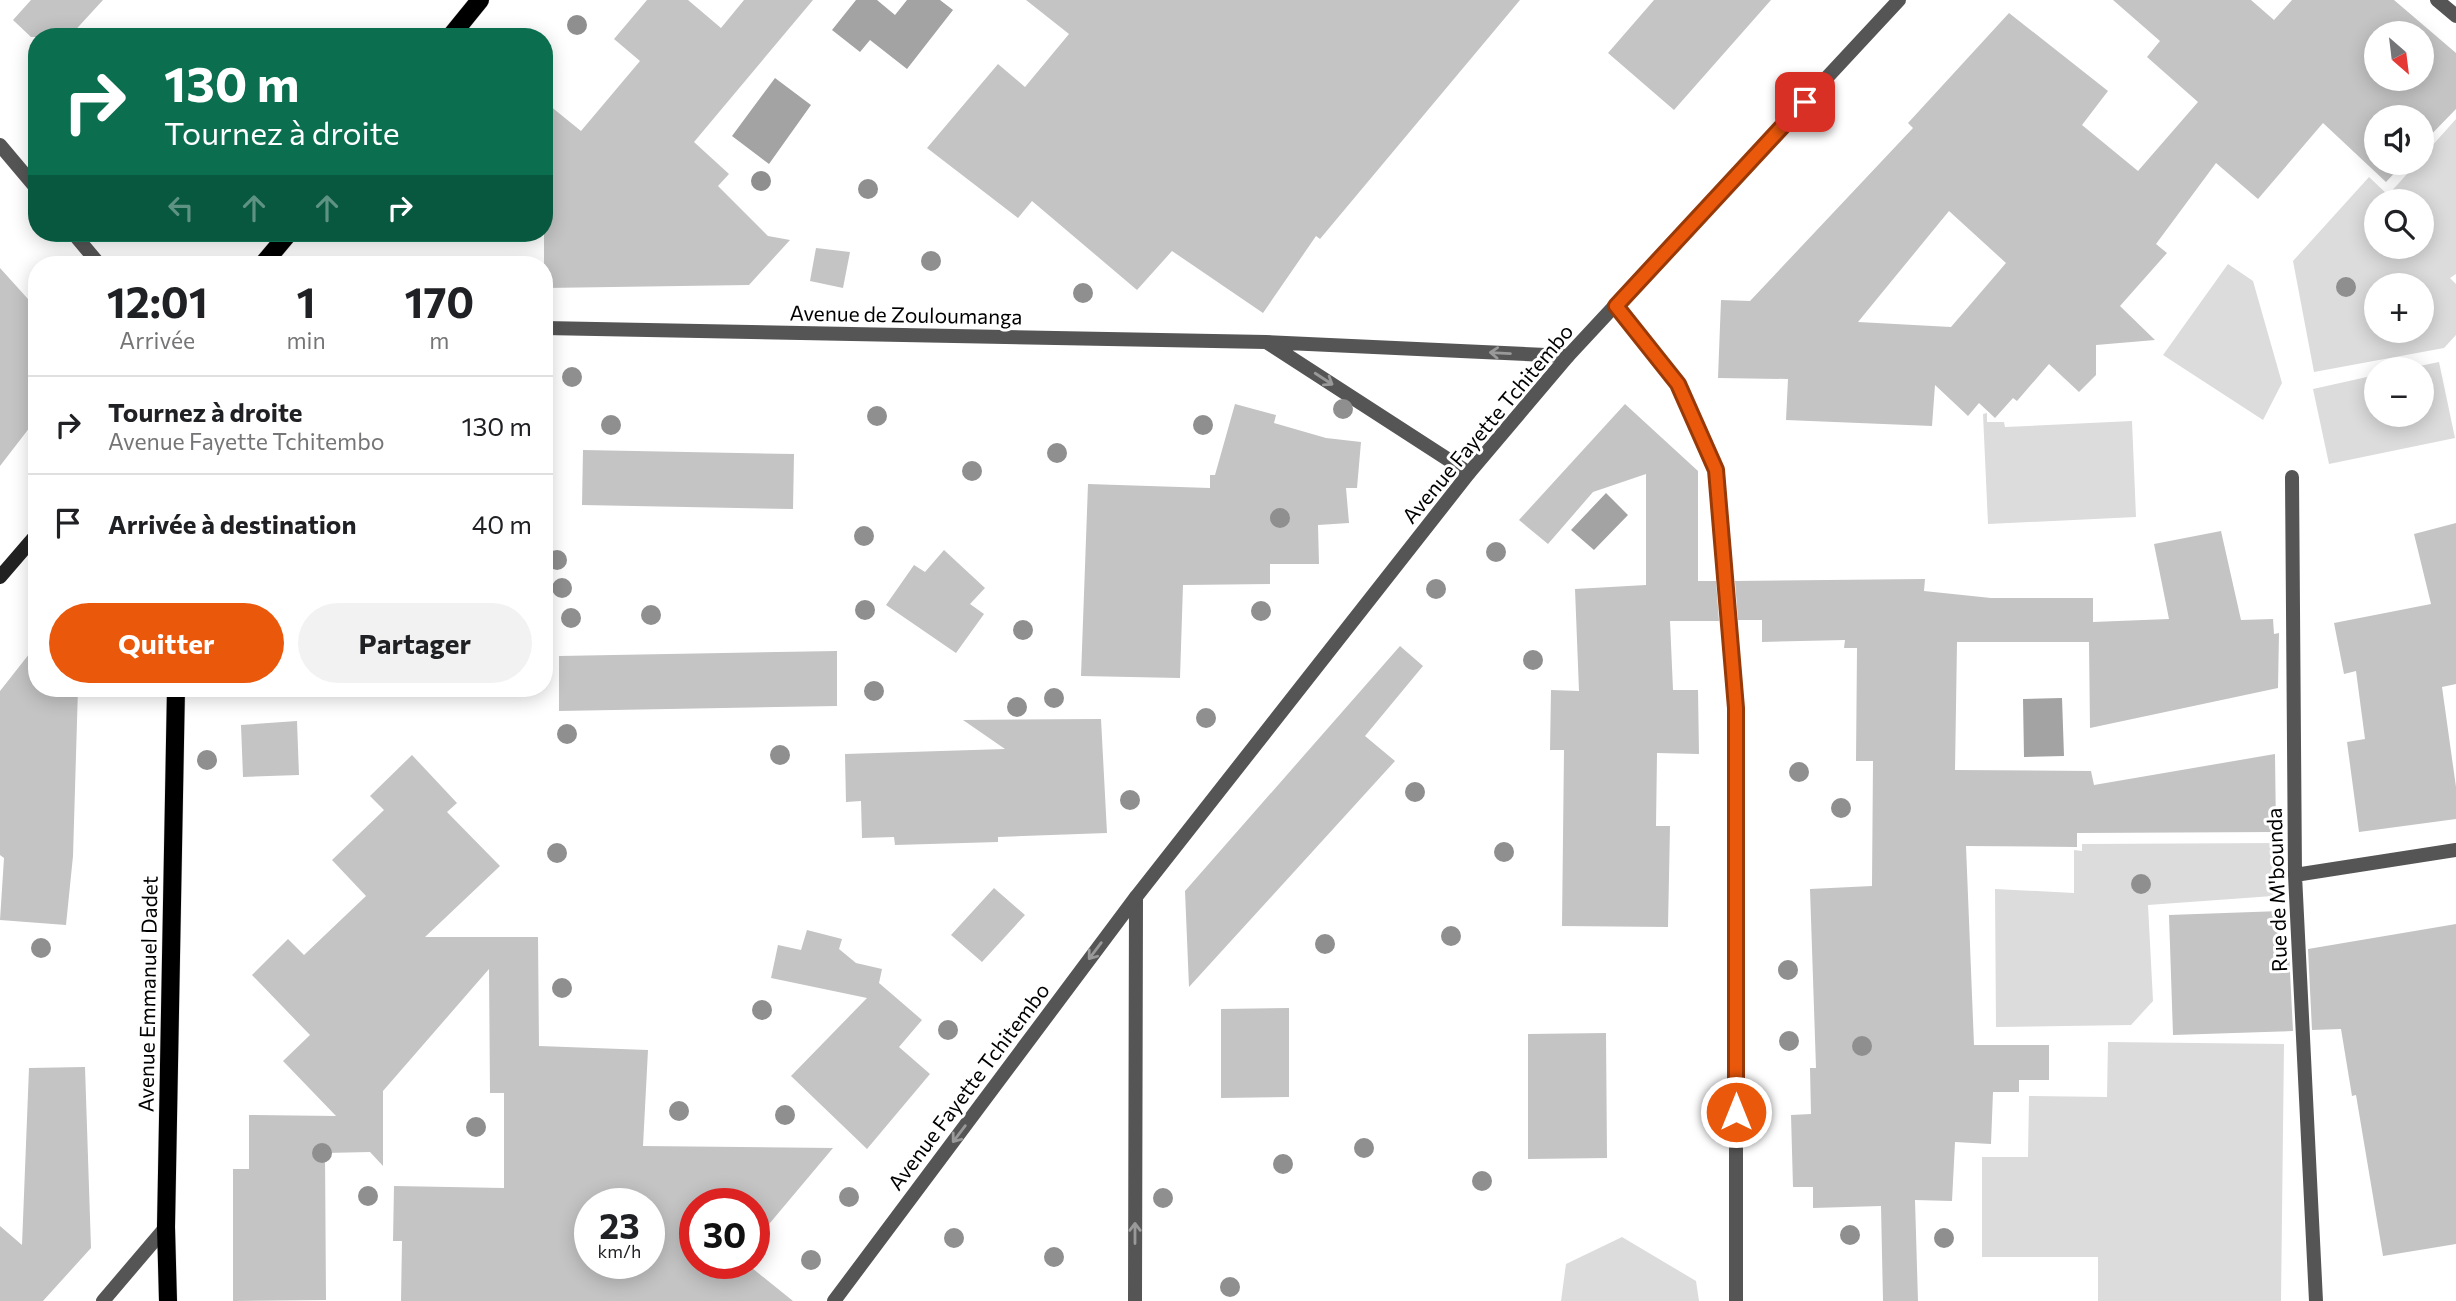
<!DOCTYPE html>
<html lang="fr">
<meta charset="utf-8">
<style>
body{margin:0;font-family:Commissioner,sans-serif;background:#f2f2f2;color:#202124;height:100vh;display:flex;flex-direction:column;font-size:26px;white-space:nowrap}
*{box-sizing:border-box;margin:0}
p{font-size:23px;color:#757577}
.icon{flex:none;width:38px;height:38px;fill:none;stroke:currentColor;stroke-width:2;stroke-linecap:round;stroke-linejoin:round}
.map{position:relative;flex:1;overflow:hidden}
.details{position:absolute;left:28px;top:256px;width:525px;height:441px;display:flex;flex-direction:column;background:#fff;border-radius:28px;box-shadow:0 4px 18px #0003}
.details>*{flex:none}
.guide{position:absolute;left:28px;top:28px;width:525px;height:214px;border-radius:28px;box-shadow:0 4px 18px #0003;background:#0b6e4f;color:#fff;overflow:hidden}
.needle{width:46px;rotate:152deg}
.tools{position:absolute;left:2364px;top:21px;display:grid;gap:14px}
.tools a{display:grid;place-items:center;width:70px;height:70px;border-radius:50%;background:#fff;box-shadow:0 4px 18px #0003;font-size:35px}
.speed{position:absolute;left:574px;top:1188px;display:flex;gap:14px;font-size:35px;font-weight:700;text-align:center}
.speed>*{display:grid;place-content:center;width:91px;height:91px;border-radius:50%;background:#fff;box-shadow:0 4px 18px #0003;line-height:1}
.speed small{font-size:18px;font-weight:400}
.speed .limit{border:10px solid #d22;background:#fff;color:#111}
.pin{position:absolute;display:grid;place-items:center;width:60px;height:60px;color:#fff;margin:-30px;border-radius:14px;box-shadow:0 4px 10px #0006}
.me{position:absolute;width:77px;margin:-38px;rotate:0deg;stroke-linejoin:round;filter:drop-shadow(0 0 5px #0008)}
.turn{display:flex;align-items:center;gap:24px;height:147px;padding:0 21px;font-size:32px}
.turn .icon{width:91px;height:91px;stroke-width:2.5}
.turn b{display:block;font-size:49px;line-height:60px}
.lanes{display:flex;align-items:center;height:66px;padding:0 21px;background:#0003;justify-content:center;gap:35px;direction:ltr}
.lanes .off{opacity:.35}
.eta{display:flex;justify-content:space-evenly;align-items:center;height:119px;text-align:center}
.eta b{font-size:42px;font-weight:700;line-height:49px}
.cta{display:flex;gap:14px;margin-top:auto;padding:14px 21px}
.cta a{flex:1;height:80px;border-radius:42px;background:#ea580c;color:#fff;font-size:28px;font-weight:700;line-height:80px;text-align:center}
.cta a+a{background:#f2f2f2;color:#202124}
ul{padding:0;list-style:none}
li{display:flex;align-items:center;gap:21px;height:98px;padding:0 21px;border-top:2px solid #e0e0e0}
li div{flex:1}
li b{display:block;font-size:26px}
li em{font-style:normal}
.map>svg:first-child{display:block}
.green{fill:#dcdcdc;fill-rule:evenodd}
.water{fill:#a3a3a3}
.building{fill:#c4c4c4;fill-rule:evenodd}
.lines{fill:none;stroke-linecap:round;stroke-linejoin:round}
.primary-casing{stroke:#dbdbdb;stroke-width:19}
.minor{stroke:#555;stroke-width:14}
.tertiary{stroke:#555;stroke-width:14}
.secondary{stroke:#222;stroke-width:14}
.primary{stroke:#000;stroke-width:18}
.tree{fill:#8f8f8f}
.oneway{stroke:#999}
.route-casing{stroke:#983908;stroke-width:18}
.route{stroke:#ea580c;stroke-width:12}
.labels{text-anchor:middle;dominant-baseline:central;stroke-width:6;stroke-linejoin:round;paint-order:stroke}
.street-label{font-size:21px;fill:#000;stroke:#fff}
</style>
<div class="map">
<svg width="2456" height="1301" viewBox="0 0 2456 1301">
<rect width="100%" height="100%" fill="#fff"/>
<path class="green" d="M 2456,119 L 2456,274 L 2450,278 L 2456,284 L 2456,335 L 2444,348 L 2314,372 L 2293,261 L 2369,177 L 2388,195 L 2417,163 L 2422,163 L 2422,157 ZM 2376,201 L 2422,201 L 2422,247 L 2376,247 ZM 2376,285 L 2422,285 L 2422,331 L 2376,331 Z
M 2228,264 L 2253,281 L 2282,383 L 2263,420 L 2163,355 Z
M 2439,362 L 2455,438 L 2329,464 L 2313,389 L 2376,375 L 2376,415 L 2422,415 L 2422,369 L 2405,369 Z
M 1987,413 L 1987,422 L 2004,422 L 2005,427 L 2132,421 L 2136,517 L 1988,524 L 1983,414 Z
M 2278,843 L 2273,896 L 2148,905 L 2153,1001 L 2131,1025 L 1996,1027 L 1995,889 L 2074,893 L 2074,850 L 2082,851 L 2082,844 Z
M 2108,1042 L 2284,1044 L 2281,1301 L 2098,1301 L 2098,1257 L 1982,1257 L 1982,1157 L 2028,1157 L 2029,1096 L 2107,1097 Z
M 1622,1237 L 1696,1281 L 1699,1301 L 1561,1301 L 1566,1264 Z"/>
<path class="water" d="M 856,0 L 877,0 L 895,15 L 907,0 L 940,0 L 953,10 L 907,69 L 870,40 L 860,52 L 832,30 Z
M 775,78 L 811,105 L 769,164 L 732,136 Z
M 1606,493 L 1628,515 L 1594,550 L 1571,530 Z
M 2062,698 L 2064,756 L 2024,757 L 2023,699 Z"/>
<path class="building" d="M 31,0 L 103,0 L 69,37 L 31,37 L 13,20 Z
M 647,0 L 688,0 L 721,28 L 744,0 L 813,0 L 694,142 L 729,174 L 718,186 L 768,236 L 790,240 L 749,285 L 544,288 L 544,101 L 581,131 L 640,61 L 614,39 Z
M 1026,0 L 1520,0 L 1320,239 L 1316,236 L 1263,313 L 1172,251 L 1137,290 L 1032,201 L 1018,218 L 927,148 L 998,64 L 1025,87 L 1069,34 Z
M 1654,0 L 1771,0 L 1674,110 L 1608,53 Z
M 2113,0 L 2251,0 L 2274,20 L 2292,0 L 2394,0 L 2456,53 L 2456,109 L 2422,144 L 2422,117 L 2376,117 L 2376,163 L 2404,163 L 2386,182 L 2323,123 L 2258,199 L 2216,163 L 2156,244 L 2167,253 L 2120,306 L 2155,340 L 2096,345 L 2096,375 L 2079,392 L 2049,364 L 2017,401 L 2013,398 L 1995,418 L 1979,403 L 1968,416 L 1935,385 L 1932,426 L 1786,420 L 1788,379 L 1718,378 L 1721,300 L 1750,301 L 1913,128 L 1908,123 L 2009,13 L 2108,91 L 2082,125 L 2138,171 L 2198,102 L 2147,57 L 2160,41 ZM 2376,33 L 2422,33 L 2422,79 L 2376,79 ZM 1949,211 L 2006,263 L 1951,327 L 1858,322 Z
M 816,248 L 850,252 L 843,288 L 810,281 Z
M 0,268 L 37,309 L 37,418 L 0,466 Z
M 1235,404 L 1276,415 L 1274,423 L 1326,438 L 1361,442 L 1357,488 L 1346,488 L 1349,523 L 1318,525 L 1319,564 L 1270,564 L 1270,584 L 1183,585 L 1180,678 L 1081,676 L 1088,484 L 1210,488 L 1210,475 L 1215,475 Z
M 1625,404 L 1698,471 L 1698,581 L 1716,581 L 1719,621 L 1670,621 L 1673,690 L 1698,690 L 1699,754 L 1657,753 L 1656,826 L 1670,826 L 1668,927 L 1562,926 L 1564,750 L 1550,750 L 1551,690 L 1579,691 L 1575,589 L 1646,585 L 1646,474 L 1593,492 L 1548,544 L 1519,520 Z
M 583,450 L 794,454 L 793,509 L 582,505 Z
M 2456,523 L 2456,684 L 2442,687 L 2456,787 L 2456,819 L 2359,832 L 2347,742 L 2365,739 L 2356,671 L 2344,674 L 2334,623 L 2431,604 L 2414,534 Z
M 2221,531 L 2241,620 L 2273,619 L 2274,634 L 2279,633 L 2278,688 L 2090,728 L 2089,642 L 1957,642 L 1955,770 L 2091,771 L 2094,785 L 2275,754 L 2276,832 L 2077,833 L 2077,847 L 1966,846 L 1974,1045 L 2049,1045 L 2049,1080 L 2019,1080 L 2019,1092 L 1993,1092 L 1991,1144 L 1955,1142 L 1952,1201 L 1915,1200 L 1918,1301 L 1883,1301 L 1881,1206 L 1813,1208 L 1813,1187 L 1793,1187 L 1791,1115 L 1811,1114 L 1810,1068 L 1816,1068 L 1810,889 L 1872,886 L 1873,761 L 1856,761 L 1857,648 L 1844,648 L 1845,640 L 1762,642 L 1762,620 L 1738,620 L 1735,581 L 1925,579 L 1924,591 L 1991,598 L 2093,598 L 2093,622 L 2169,619 L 2154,544 Z
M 944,550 L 985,588 L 970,604 L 984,614 L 956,653 L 886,605 L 914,565 L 925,572 Z
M 37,644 L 37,688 L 78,688 L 73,856 L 66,925 L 0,920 L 4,858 L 0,855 L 0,691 Z
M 1400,646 L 1423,666 L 1365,736 L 1395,761 L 1189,987 L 1185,891 Z
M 837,651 L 837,706 L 559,711 L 559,656 Z
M 1101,719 L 1107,833 L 998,837 L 998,842 L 895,845 L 894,837 L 862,838 L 861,801 L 846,802 L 845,754 L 1005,749 L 963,720 Z
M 297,721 L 299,775 L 243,777 L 241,725 Z
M 412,755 L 457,803 L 447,812 L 500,866 L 425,937 L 538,937 L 539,1046 L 648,1050 L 643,1146 L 833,1148 L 754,1242 L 754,1204 L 695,1204 L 695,1264 L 747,1264 L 793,1301 L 401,1301 L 402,1241 L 393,1241 L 394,1186 L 504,1188 L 504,1093 L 490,1093 L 489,969 L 383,1091 L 383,1166 L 370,1152 L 325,1153 L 326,1300 L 233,1301 L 233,1169 L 249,1169 L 249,1115 L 336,1116 L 283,1061 L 310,1035 L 252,975 L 288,939 L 304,955 L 366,896 L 332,860 L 384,810 L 370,796 ZM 590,1204 L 649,1204 L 649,1264 L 590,1264 Z
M 994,888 L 1025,915 L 982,962 L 951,935 Z
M 2281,911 L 2283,953 L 2289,952 L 2293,1031 L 2173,1035 L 2169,915 Z
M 2456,924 L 2456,1244 L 2383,1256 L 2356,1095 L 2352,1096 L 2341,1029 L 2312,1030 L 2308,949 Z
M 807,930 L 842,939 L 839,949 L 856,963 L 882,969 L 879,983 L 922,1020 L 899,1047 L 930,1074 L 867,1149 L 791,1076 L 867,998 L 771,978 L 778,945 L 801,950 Z
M 1289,1008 L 1289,1097 L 1221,1098 L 1221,1009 Z
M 1606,1033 L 1607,1158 L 1528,1159 L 1528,1034 Z
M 85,1067 L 91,1248 L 43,1301 L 0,1301 L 0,1226 L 22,1245 L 29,1068 Z"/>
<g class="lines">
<g class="primary-casing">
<path id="primary" d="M 450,37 L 480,0
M 263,264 L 289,233
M 168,1301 L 166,1227 L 176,688"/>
</g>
<path class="minor" d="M 2437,0 L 2456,16
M 0,145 L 37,189
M 73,233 L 99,264
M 1616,306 L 1678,384 L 1716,470 L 1736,708 L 1736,1301
M 544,328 L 1266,342 L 1568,356
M 1268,343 L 1469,473
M 2292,477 L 2295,875 L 2316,1301
M 2295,875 L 2456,850
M 103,1301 L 166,1227
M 1135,1301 L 1136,897"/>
<path class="tertiary" d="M 834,1301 L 1136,897 L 1469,473 L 1568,356 L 1899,0"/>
<path class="secondary" d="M 0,577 L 37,534"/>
<use href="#primary" class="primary"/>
</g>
<g class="tree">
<circle cx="577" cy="25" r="10"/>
<circle cx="761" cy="181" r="10"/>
<circle cx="868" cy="189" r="10"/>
<circle cx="931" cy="261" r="10"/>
<circle cx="2346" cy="287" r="10"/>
<circle cx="1083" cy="293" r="10"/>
<circle cx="572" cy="377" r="10"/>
<circle cx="1343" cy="409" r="10"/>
<circle cx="877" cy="416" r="10"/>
<circle cx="611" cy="425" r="10"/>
<circle cx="1203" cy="425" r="10"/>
<circle cx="1057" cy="453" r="10"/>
<circle cx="972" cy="471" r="10"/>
<circle cx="1280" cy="518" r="10"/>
<circle cx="864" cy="536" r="10"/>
<circle cx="1496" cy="552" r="10"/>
<circle cx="557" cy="560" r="10"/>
<circle cx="562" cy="588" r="10"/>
<circle cx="1436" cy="589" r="10"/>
<circle cx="865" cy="610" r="10"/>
<circle cx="1261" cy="611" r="10"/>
<circle cx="651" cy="615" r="10"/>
<circle cx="571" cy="618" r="10"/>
<circle cx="1023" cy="630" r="10"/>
<circle cx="1533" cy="660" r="10"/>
<circle cx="874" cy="691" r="10"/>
<circle cx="1054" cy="698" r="10"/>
<circle cx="1017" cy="707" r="10"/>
<circle cx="1206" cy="718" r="10"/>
<circle cx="567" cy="734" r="10"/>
<circle cx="780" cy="755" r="10"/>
<circle cx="207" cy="760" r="10"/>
<circle cx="1799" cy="772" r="10"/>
<circle cx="1415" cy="792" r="10"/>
<circle cx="1130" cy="800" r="10"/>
<circle cx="1841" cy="808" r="10"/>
<circle cx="1504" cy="852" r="10"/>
<circle cx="557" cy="853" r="10"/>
<circle cx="2141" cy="884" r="10"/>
<circle cx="1451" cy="936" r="10"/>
<circle cx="1325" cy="944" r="10"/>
<circle cx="41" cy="948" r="10"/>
<circle cx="1788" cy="970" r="10"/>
<circle cx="562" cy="988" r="10"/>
<circle cx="762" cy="1010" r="10"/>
<circle cx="948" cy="1030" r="10"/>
<circle cx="1789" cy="1041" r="10"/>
<circle cx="1862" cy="1046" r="10"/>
<circle cx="679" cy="1111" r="10"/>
<circle cx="785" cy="1115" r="10"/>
<circle cx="476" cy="1127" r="10"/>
<circle cx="1364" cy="1148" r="10"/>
<circle cx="322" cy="1153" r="10"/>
<circle cx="1283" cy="1164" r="10"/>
<circle cx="1482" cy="1181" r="10"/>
<circle cx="368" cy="1196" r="10"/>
<circle cx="849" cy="1197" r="10"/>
<circle cx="1163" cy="1198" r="10"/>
<circle cx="1850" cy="1235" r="10"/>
<circle cx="954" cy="1238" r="10"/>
<circle cx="1944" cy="1238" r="10"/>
<circle cx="1054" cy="1257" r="10"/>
<circle cx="811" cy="1260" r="10"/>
<circle cx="1230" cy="1287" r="10"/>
</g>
<defs><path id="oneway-shaft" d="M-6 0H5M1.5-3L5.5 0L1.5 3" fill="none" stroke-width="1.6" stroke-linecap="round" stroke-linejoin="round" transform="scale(1.75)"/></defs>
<g class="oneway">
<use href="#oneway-shaft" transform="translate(1500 353) rotate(-177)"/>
<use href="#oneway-shaft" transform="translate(1324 379) rotate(33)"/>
<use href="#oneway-shaft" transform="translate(1095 951) rotate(127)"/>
<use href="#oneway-shaft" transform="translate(959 1134) rotate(127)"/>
<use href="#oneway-shaft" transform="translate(1135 1233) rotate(-90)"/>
</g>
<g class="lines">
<g class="route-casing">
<path id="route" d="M 1736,1112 L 1736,708 L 1716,470 L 1678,384 L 1616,306 L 1805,102"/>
</g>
<use href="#route" class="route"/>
</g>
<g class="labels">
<g class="street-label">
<text transform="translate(906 314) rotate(1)">Avenue de Zouloumanga</text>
<text transform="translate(1487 423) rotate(-50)">Avenue Fayette Tchitembo</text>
<text transform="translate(2276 890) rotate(-92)">Rue de M'bounda</text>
<text transform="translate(147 994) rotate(-89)">Avenue Emmanuel Dadet</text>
<text transform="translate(968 1086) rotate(-53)">Avenue Fayette Tchitembo</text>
</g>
</g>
</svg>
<div class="tools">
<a><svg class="needle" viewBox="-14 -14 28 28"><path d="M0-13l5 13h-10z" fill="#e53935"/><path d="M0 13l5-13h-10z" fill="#757577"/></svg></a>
<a><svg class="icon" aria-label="sound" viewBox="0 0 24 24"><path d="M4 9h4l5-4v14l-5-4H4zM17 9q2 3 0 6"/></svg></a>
<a><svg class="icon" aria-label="search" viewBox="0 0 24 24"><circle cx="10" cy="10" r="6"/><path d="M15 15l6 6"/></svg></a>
<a>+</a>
<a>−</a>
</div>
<div class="speed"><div>23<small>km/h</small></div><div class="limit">30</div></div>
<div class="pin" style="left:1805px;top:102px;background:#d93025"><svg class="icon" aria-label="arrive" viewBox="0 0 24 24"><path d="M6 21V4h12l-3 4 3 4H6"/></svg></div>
<svg class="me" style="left:1736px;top:1112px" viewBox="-20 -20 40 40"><circle r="17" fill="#ea580c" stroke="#fff" stroke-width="3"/><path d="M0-11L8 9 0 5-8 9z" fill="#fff"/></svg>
<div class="guide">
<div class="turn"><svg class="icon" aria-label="right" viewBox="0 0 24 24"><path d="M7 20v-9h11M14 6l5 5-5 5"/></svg><div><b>130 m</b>Tournez à droite</div></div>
<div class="lanes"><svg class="icon off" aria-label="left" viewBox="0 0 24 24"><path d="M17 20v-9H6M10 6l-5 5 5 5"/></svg><svg class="icon off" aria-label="ahead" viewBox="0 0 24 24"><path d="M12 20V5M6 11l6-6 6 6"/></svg><svg class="icon off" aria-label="ahead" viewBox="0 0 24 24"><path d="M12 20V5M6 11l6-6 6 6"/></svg><svg class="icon" aria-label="right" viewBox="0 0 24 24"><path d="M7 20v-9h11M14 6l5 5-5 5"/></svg></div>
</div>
<section class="details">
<div class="eta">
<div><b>12:01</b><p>Arrivée</p></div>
<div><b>1</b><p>min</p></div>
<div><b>170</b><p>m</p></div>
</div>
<ul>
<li><svg class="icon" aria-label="right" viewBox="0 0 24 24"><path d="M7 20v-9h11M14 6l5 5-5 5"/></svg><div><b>Tournez à droite</b><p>Avenue Fayette Tchitembo</p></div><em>130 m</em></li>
<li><svg class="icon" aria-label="arrive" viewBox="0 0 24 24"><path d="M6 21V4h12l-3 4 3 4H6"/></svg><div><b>Arrivée à destination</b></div><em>40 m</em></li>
</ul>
<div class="cta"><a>Quitter</a><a>Partager</a></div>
</section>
</div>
